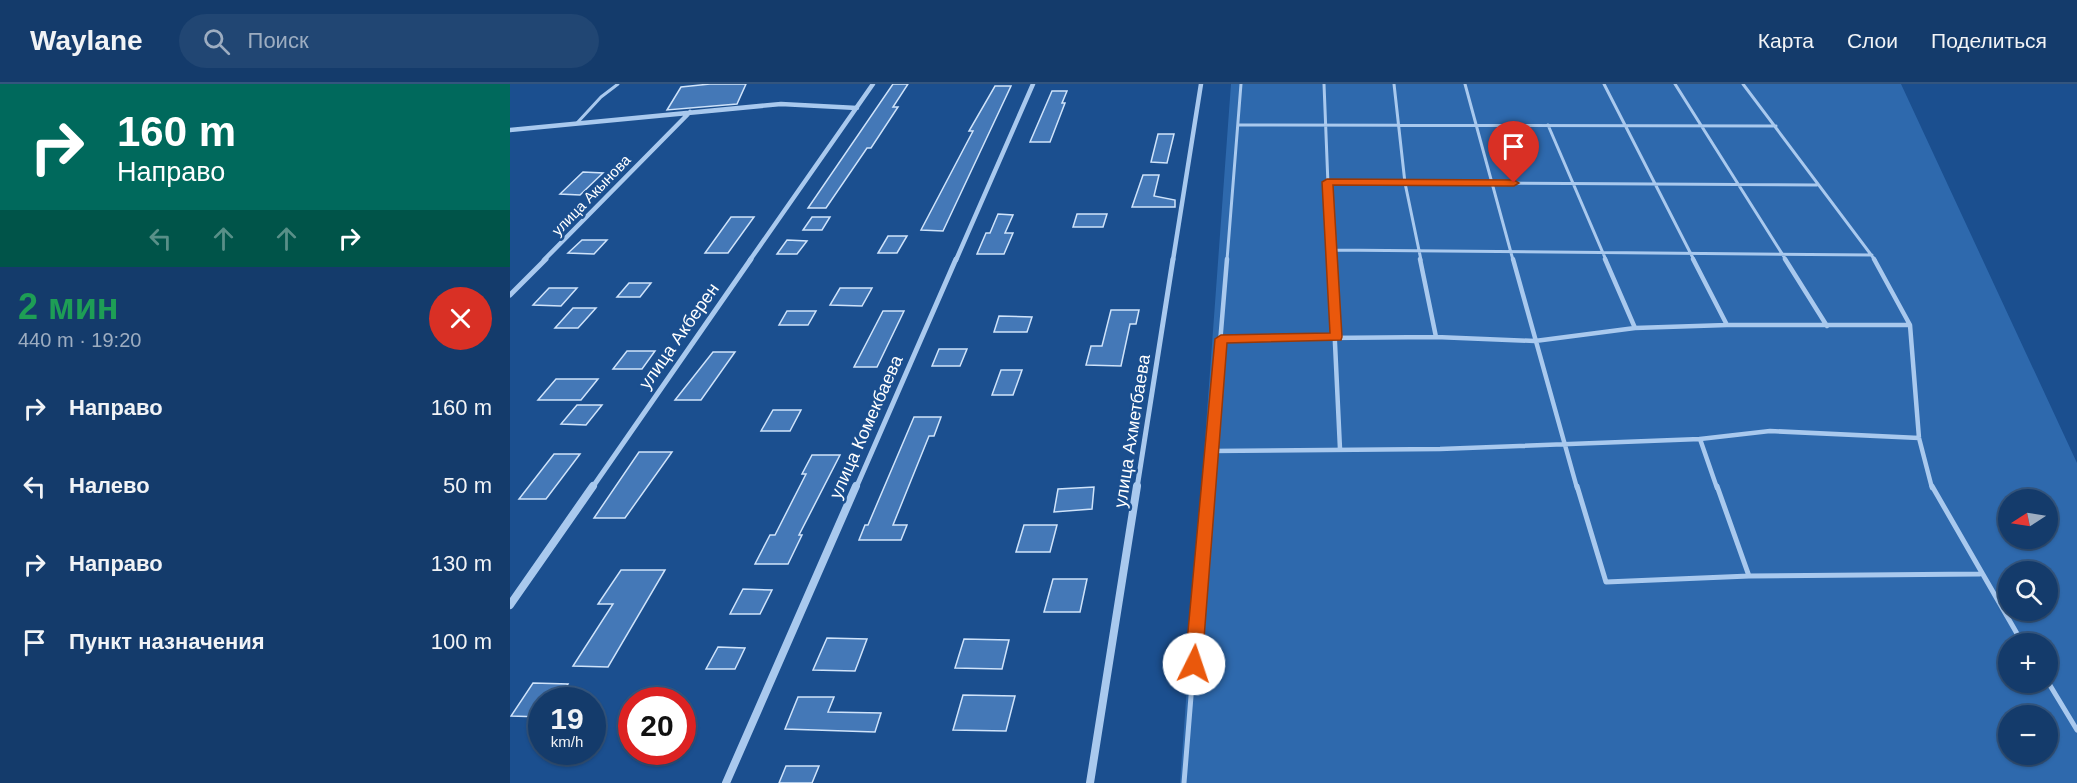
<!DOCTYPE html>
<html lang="ru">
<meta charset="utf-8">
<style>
body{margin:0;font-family:Helvetica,sans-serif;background:#214673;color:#f1f3f6;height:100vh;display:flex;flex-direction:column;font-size:22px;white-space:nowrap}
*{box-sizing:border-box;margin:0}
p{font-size:20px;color:#9dadc1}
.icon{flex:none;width:33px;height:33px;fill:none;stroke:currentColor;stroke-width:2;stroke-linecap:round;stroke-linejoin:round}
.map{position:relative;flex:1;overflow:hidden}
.sheet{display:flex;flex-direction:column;background:#143b6b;width:510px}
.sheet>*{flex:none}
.hud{background:#00695c;color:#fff;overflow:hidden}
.needle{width:39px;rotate:258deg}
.tools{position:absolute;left:1488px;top:405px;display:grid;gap:12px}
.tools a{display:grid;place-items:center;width:60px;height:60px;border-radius:50%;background:#143b6b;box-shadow:0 2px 4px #0004,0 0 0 2px #33557e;font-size:30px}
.speed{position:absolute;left:18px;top:603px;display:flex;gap:12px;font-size:30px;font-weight:700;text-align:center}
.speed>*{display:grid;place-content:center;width:78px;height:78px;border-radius:50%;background:#143b6b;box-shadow:0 2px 4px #0004,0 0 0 2px #33557e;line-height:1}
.speed small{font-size:15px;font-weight:400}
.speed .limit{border:9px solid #d22;background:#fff;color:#111}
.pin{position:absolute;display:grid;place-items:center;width:51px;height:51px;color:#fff;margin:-62px -26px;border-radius:50% 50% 50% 0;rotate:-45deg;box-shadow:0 0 6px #0007}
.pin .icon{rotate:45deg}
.me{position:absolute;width:66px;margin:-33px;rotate:4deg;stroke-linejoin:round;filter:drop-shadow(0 0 4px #0008)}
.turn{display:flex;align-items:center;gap:21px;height:126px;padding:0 18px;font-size:27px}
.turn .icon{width:78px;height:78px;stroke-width:2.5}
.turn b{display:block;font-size:42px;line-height:51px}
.lanes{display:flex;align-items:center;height:57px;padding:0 18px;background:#0003;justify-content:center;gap:30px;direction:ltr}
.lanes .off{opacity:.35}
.round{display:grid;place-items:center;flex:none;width:63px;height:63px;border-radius:32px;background:#214673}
.head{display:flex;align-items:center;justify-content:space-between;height:102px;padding:0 18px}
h1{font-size:36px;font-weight:700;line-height:45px;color:#1e9e55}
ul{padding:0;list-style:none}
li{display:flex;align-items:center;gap:18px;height:78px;padding:0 18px}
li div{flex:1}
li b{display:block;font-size:22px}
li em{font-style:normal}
header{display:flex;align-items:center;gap:36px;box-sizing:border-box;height:84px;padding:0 30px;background:#143b6b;border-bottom:2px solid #33557e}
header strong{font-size:28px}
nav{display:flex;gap:33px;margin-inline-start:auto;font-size:21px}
.search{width:420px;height:54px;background:#214673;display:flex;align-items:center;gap:15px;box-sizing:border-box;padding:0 21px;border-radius:33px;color:#9dadc1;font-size:22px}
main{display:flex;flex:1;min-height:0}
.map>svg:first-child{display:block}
.green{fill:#2e69ad;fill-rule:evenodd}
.building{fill:#4478b7;stroke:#cfe3fa;stroke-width:1.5}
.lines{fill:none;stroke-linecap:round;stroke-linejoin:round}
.lane-far2{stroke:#a9c9ee;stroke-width:3}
.lane-far1{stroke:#a9c9ee;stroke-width:4.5}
.lane{stroke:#a9c9ee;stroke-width:5}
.street-far2{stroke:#a9c9ee;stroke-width:4.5}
.street-far1{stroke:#a9c9ee;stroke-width:5}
.street{stroke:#a9c9ee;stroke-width:8}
.route{fill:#ea580c;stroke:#983908;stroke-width:1.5}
.labels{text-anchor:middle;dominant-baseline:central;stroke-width:5;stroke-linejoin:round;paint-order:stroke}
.far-street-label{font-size:15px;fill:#fff;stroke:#1b4f8f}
.street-label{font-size:18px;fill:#fff;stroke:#1b4f8f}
</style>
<header>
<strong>Waylane</strong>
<div class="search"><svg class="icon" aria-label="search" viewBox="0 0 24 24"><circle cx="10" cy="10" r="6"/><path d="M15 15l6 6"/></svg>Поиск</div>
<nav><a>Карта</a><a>Слои</a><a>Поделиться</a></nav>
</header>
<main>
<section class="sheet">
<div class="hud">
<div class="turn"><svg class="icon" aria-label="right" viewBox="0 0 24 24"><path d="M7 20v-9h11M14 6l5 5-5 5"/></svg><div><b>160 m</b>Направо</div></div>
<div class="lanes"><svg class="icon off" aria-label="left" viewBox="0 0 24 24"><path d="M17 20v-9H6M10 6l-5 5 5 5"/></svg><svg class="icon off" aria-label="ahead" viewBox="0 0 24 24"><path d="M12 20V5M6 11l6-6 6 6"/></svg><svg class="icon off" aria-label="ahead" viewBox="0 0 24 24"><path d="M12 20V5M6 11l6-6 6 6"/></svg><svg class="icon" aria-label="right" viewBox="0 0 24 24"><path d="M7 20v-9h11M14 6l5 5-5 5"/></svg></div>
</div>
<div class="head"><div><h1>2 мин</h1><p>440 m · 19:20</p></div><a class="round" style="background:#d93025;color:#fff"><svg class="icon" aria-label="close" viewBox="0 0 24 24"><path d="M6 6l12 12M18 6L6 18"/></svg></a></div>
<ul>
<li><svg class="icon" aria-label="right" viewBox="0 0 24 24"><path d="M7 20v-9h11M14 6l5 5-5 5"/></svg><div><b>Направо</b></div><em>160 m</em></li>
<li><svg class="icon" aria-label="left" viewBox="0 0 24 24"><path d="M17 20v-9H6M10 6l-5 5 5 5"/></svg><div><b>Налево</b></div><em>50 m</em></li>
<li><svg class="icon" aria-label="right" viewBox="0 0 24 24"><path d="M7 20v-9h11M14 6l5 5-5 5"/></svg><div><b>Направо</b></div><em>130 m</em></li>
<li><svg class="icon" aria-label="arrive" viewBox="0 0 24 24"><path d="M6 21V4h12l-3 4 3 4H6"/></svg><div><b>Пункт назначения</b></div><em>100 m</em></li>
</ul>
</section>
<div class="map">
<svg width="1567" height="699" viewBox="0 0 1567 699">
<rect width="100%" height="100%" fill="#1b4f8f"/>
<path class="green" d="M 721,0 L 1391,0 L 1567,379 L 1567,699 L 670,699 ZM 1498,416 L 1538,416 L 1538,454 L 1498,454 ZM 1498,488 L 1538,488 L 1538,526 L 1498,526 ZM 1498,560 L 1538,560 L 1538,598 L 1498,598 ZM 1498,632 L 1538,632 L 1538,670 L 1498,670 Z"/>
<path class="building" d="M 200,0 L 236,0 L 227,20 L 157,26 L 171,3 Z
M 383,0 L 398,0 L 383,23 L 388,23 L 361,64 L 357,64 L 316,124 L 298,124 Z
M 485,2 L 501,2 L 433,147 L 411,146 L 463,47 L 459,47 Z
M 542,7 L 557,7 L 552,19 L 555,19 L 540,58 L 520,58 Z
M 648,50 L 664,50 L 657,79 L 641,78 Z
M 73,88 L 93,89 L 70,111 L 50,110 Z
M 633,91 L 649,91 L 644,112 L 665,116 L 665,123 L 622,123 Z
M 488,130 L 503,131 L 495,149 L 503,149 L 494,170 L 467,170 L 476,149 L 480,149 Z
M 567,130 L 597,130 L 593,143 L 563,143 Z
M 221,133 L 244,133 L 218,169 L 195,169 Z
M 302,133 L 320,133 L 312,146 L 293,146 Z
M 378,152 L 397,152 L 387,169 L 368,169 Z
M 72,156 L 97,156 L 84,170 L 58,169 Z
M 277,156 L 297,157 L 287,170 L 267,170 Z
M 119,199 L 141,199 L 130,213 L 107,213 Z
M 39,204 L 67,204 L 51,222 L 23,221 Z
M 330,204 L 362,204 L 352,222 L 320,221 Z
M 63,224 L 86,224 L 68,244 L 45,244 Z
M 601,226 L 629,226 L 626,240 L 620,240 L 611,282 L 576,281 L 581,262 L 592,262 Z
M 277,227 L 306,227 L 298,241 L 269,241 Z
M 373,227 L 394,227 L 367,283 L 344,283 Z
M 489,232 L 522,233 L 517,248 L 484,248 Z
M 429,265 L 457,265 L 450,282 L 422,282 Z
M 117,267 L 145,267 L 132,285 L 103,285 Z
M 203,268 L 225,268 L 191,316 L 165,316 Z
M 491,286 L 512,286 L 503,311 L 482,311 Z
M 46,295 L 88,295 L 71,316 L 28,316 Z
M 67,321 L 92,321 L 76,341 L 51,340 Z
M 263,326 L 291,326 L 280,347 L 251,347 Z
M 404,333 L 431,333 L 424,352 L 419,352 L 383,441 L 397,441 L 391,456 L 349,456 L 355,441 L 358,441 Z
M 129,368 L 162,368 L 115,434 L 84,434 Z
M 44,370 L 70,370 L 36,415 L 9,415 Z
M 302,371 L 330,371 L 289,451 L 292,451 L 278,480 L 245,480 L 260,451 L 265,451 L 296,390 L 292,390 Z
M 584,403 L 582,425 L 544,428 L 548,405 Z
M 514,441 L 547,441 L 540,468 L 506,468 Z
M 111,486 L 155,486 L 98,583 L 63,582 L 103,520 L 88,520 Z
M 543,495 L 577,495 L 570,528 L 534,528 Z
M 233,505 L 262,506 L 250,530 L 220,530 Z
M 317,554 L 357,555 L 345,587 L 303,586 Z
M 454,555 L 499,556 L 492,585 L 445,584 Z
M 208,563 L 235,564 L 225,585 L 196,585 Z
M 23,599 L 58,600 L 48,616 L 32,616 L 32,633 L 1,632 Z
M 453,611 L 505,612 L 496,647 L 443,646 Z
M 288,613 L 324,613 L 318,628 L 371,629 L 365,648 L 275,645 Z
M 276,682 L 309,682 L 302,699 L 269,699 Z"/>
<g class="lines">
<path class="lane-far2" d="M 814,0 L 821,176
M 884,0 L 895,99 L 911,176
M 955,0 L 1003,176
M 1094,0 L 1184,176
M 1165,0 L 1276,176
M 1233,0 L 1365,176
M 67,39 L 91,13 L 108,0
M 728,41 L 1266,42
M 1038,41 L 1096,176
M 817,98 L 1307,101
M 821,166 L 1362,171
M 717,176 L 731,0"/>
<path class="lane-far1" d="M 821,175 L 830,365
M 910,175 L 926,253
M 1003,175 L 1067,404
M 1095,175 L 1125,244
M 1183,175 L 1217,241
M 1275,175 L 1317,242
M 1364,175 L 1400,241 L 1409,354 L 1422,404
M 711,255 L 926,253 L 1025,257 L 1125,244 L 1217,241 L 1400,241
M 1190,355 L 1207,404
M 700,367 L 930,365 L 1190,355 L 1260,347 L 1409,354
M 698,404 L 717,175"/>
<path class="lane" d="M 1067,402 L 1096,498 L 1239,492 L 1470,490
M 1207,402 L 1239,492
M 1422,402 L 1513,560
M 1538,598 L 1567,646
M 674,699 L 698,402"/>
<path class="street-far2" d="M 0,46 L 271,20 L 347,24
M 34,176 L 180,28
M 240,176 L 363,0
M 446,176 L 523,0
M 663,176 L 691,0"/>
<path class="street-far1" d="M 0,211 L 36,175
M 82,404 L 241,175
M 346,404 L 446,175
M 627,404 L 663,175"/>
<path class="street" d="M 0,521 L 83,402
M 216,699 L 346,402
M 580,699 L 627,402"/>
</g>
<path class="route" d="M 817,95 L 1004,96 L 1009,99 L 1004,102 L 823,101 L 832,253 L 831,256 L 717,259 L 692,580 L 690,586 L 684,588 L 678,586 L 675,580 L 705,255 L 711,251 L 820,249 L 812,98 Z"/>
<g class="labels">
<g class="far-street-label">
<text transform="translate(81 111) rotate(-46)">улица Акынова</text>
</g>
<g class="street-label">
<text transform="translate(169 252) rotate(-55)">улица Акберен</text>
<text transform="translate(356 343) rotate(-66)">улица Комекбаева</text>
<text transform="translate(622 347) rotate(-81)">улица Ахметбаева</text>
</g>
</g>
</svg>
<div class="tools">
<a><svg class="needle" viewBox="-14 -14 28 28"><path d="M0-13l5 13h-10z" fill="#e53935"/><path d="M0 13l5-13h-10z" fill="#9dadc1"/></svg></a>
<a><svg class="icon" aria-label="search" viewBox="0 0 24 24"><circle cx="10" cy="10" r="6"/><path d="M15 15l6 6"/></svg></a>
<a>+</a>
<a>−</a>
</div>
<div class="speed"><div>19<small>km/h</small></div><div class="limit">20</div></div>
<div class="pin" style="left:1004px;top:99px;background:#d93025"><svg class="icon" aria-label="arrive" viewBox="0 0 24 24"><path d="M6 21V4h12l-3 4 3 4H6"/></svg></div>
<svg class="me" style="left:684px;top:580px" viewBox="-20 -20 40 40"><circle r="19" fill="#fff"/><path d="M0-13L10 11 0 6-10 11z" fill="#ea580c"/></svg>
</div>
</main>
